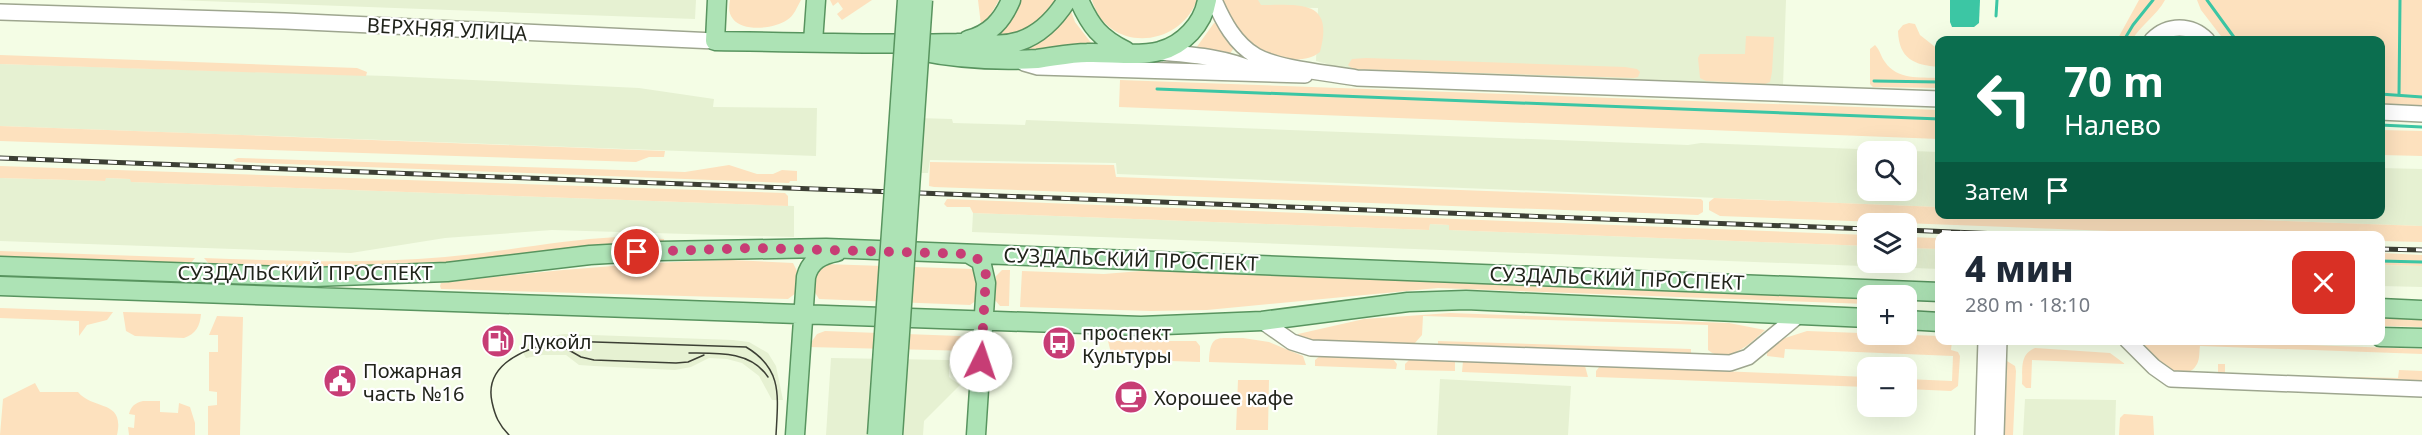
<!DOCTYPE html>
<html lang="ru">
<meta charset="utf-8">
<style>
body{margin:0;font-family:"Noto Sans",sans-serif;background:#f6f6f7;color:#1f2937;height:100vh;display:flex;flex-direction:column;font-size:22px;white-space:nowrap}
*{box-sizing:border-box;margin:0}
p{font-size:20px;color:#747a83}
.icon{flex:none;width:33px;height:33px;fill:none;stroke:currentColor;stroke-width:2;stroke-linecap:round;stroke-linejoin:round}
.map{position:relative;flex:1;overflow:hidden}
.drawer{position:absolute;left:1935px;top:231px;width:450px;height:114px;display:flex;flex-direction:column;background:#fff;border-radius:12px;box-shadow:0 6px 24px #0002}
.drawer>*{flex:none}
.guide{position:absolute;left:1935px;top:36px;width:450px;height:183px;border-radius:12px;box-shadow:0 6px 24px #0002;background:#0b6e4f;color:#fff;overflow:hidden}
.fabs{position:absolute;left:1857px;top:141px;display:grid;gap:12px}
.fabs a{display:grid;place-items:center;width:60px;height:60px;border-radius:12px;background:#fff;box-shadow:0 6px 24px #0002;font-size:30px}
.pin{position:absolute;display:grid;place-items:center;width:51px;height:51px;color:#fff;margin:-26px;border:3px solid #fff;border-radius:50%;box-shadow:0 2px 6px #0007}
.me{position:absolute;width:66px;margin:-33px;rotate:4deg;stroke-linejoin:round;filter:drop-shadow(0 0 4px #0008)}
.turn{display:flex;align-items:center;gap:21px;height:126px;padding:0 30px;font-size:27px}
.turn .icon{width:78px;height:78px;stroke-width:2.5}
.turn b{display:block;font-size:42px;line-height:51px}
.then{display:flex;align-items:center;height:57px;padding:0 30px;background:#0003;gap:12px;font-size:22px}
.round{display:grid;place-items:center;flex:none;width:63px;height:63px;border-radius:12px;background:#f6f6f7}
.summary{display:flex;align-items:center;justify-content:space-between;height:102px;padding:0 30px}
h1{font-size:36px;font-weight:800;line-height:45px}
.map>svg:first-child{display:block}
.built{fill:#e6f1d2;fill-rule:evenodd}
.green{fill:#fde1be}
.water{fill:#3cc6a4}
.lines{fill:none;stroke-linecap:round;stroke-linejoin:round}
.stream{stroke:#3cc6a4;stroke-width:3}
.minor-casing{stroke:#9ea68f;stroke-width:18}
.major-casing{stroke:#58945f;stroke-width:21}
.minor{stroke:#fff;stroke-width:15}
.major{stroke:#ade3b5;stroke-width:18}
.tram{stroke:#3c3f34;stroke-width:1.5}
.rail-casing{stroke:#3c3f34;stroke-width:5}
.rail{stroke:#fff;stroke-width:3;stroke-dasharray:9;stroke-linecap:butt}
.major-bridge-casing{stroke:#58945f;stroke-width:21;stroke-linecap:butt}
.major-bridge{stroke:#ade3b5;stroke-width:18}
.route{stroke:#c73d75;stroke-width:10;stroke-dasharray:0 18}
.labels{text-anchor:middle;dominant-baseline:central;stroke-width:4.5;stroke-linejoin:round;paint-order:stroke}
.street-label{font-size:20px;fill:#21241b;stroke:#fff}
.poi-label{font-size:20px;fill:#21241b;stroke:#fff;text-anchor:start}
</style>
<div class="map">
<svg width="2422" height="435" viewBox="0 0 2422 435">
<rect width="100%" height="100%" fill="#f4fde5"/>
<path class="built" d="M 176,0 L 696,0 L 695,19 Z
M 1257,0 L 1786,0 L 1783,86 L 1353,71 L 1316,61 L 1318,8 L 1260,7 Z
M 0,64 L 387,76 L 639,88 L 714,99 L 713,107 L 817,108 L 816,156 L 0,126 Z
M 917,118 L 952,119 L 953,123 L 1025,125 L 1026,120 L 1688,145 L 1701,143 L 1939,152 L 1940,207 L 1117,174 L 1116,163 L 930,160 L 928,173 L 914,173 ZM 1868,152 L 1906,152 L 1906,190 L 1868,190 Z
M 2381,168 L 2422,169 L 2422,226 L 2128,215 L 2380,214 Z
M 0,178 L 105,181 L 105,178 L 131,179 L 131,182 L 794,206 L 794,237 L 552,230 L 445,238 L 351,253 L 0,241 Z
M 973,213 L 1429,230 L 1430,224 L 1449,225 L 1450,230 L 1867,246 L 1868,262 L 1906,262 L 1907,248 L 1939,249 L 1940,269 L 972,232 Z
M 2380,265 L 2422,266 L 2422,287 L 2381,286 Z
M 564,334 L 733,340 L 749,342 L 768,353 L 776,366 L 783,400 L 772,400 L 759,376 L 742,363 L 727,359 L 709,358 L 691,367 L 675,370 L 594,366 L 579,365 L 566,355 L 543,355 L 526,358 L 520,348 L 545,337 Z
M 831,358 L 949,360 L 949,377 L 960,385 L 924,421 L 923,435 L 826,435 Z
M 1440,379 L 1571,386 L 1568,435 L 1437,435 Z
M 2025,399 L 2116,400 L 2115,435 L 2023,435 Z"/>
<path class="green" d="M 730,0 L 801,0 C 797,7 794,16 787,20 C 774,29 743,32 733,19 C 728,13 729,6 730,0 Z
M 830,0 L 872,0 L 842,20 L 837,14 L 843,9 L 838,2 L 833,6 Z
M 978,0 L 999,0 L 988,19 L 981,25 Z
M 1020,0 L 1059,0 L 1033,31 L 996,36 Z
M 1092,0 L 1197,0 C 1179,49 1107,53 1092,0 Z
M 1222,0 L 1258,0 L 1261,5 C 1302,5 1334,0 1320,52 C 1298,70 1250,53 1236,30 C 1230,21 1226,10 1222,0 Z
M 2139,0 L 2165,0 C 2157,15 2141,25 2132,40 L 2117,40 Z
M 2197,0 L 2422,0 L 2422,108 L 2381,106 L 2380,40 L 2224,40 L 2201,10 Z
M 1069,6 L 1075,22 L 1092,44 L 1019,53 L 1018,47 Z
M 1218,21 L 1236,45 L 1229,55 L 1196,48 L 1214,23 Z
M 1909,23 L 1915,24 L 1920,35 L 1939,50 L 1939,67 C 1914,65 1899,59 1898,31 L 1903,25 Z
M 1746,36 L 1774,37 L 1772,72 L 1770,82 L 1765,84 L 1706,81 L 1700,78 L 1698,58 L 1700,54 L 1745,54 Z
M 1875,45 C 1880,50 1881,57 1885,62 C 1897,80 1920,77 1939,78 L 1939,88 L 1873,87 L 1870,84 L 1870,49 Z
M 0,55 L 357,68 L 367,72 L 366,76 L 0,64 Z
M 1366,58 L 1625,67 L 1637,69 L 1640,72 L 1638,77 L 1634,78 L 1353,69 L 1348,65 L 1352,59 Z
M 1120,80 L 1939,110 L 1939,139 L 1119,107 Z
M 0,126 L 665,151 L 664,157 L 649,157 L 636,162 L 0,141 Z
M 2381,130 L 2422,131 L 2422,156 L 2381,155 Z
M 238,158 L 685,172 L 729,165 L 757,174 L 773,174 L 782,170 L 797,171 L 797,181 L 790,181 L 789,183 L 236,162 L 233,160 Z
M 930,162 L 1114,165 L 1116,177 L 1701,199 L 1703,201 L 1703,212 L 1698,215 L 934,187 L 929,186 Z
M 0,166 L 785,193 L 788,196 L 788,206 L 131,182 L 130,179 L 106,178 L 105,181 L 0,178 Z
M 1714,198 L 1939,207 L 1940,214 L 2129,215 L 2422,226 L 2422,242 L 2381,241 L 2380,236 L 2215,235 L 1720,216 L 1709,210 L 1709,202 Z
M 947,199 L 1867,235 L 1867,246 L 1449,230 L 1449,225 L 1430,224 L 1429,230 L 973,213 L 970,207 L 947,207 L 944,204 Z
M 617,237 L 664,239 L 664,242 L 587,247 L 447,264 L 341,269 L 210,265 L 204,258 C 285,261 365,264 445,257 C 503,252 559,240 617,237 Z
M 1906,237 L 1939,238 L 1939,249 L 1907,248 Z
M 0,251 L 195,258 L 190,264 L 0,258 Z
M 2381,253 L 2422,255 L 2422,266 L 2381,265 Z
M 731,260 L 793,263 L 798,273 L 796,293 L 788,299 L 441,289 L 440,286 L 441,283 C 537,272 633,262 731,260 Z
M 824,264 L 974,269 L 978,273 L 977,300 L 970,305 L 819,299 L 814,291 L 816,272 Z
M 1002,270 L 1010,270 L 1009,306 L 1000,306 L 995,300 L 996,276 Z
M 1153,270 L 1868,296 L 1867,304 L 1438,288 L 1207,310 L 1151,311 L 1020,307 L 1022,271 L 1104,274 Z
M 0,308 L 113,312 L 107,320 L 87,325 L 79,336 L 79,321 L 0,318 Z
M 123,312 L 201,314 C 200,326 196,334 184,338 L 135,336 L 126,331 Z
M 1450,313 L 1729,323 L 1765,330 C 1751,343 1727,366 1708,350 L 1708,325 L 1423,316 L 1422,335 L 1414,344 L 1311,340 L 1297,337 L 1298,334 L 1364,319 Z
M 217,316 L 243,317 L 240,435 L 208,435 L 208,406 L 217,405 L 217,392 L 209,391 L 209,352 L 218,352 L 218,335 L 209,335 Z
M 2381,318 L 2422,320 L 2422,327 L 2381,326 Z
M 825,331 L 960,336 L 967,341 L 972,351 L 808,347 L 817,334 Z
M 1807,331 L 1939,336 L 1940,340 L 1952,341 L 1951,350 L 1958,352 L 1960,356 L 1958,386 L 1951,391 L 1907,389 L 1907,379 L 1952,381 L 1953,356 L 1785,349 L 1784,358 L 1767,356 L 1767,348 L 1782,339 Z
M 1243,338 L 1269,342 L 1303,356 L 1306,365 L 1209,362 C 1210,332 1218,339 1243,338 Z
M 1108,341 L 1196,341 L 1200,346 L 1200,362 L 1114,359 L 1112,357 Z
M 1438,341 L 1691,349 L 1691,353 L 1438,344 Z
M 2193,341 L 2422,349 L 2422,354 L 2200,346 C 2199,351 2200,359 2197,364 C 2185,387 2152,357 2140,348 L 2142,344 Z
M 2035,348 L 2110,353 L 2125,364 L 2032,360 L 2031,388 L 2026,388 L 2022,384 C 2023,370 2019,354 2035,348 Z
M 1321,355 L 1392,358 L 1397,364 L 1396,369 L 1315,366 L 1315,360 Z
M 1410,359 L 1455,361 L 1455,371 L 1405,370 L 1405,364 Z
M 1463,361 L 1585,366 L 1588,377 L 1462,372 Z
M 2007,361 L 2015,366 L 2016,371 L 2013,435 L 2004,435 Z
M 2218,364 L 2225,364 L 2225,374 L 2398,378 L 2399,370 L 2422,371 L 2422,383 L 2218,376 Z
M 1600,366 L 1867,377 L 1867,387 L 1596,377 L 1596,371 Z
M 1238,380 L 1269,380 L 1268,430 L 1236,430 Z
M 35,383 L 40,392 L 78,392 C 94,411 125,399 117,435 L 0,435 L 3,399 Z
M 143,401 L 160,401 L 160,412 L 178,413 L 179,403 L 190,407 L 195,423 L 195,435 L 129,435 L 128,427 L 134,428 L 135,415 L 129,414 C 131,406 135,403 143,401 Z
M 2124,414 L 2153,416 L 2154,435 L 2119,435 L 2120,418 Z"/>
<path class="water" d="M 1950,0 L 1980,0 L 1979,23 L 1974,27 L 1952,27 L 1950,22 Z"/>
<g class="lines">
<path class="stream" d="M 2207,0 L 2236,40
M 1996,16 L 1997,0
M 2124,40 L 2133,25 L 2153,0
M 1874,81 L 1940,82
M 1157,89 L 1940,119
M 2380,94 L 2422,97
M 2399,95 L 2400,0
M 2380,125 L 2422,127
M 2380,261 L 2422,262"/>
<g class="minor-casing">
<path id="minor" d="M 1214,0 C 1223,21 1235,44 1256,56 C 1279,69 1330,73 1357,78 L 1940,99
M 0,12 L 285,21 L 715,41
M 2152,40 C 2168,24 2191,24 2207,40
M 1160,52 C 1194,55 1225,57 1256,71
M 1024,63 L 1038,67 L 1305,75
M 2380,112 L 2422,114
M 1262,321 L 1292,342 L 1311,348 L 1730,363 L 1748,357 L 1800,314
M 2127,340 L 2154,367 L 2171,379 L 2422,389
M 1983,435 L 1986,340
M 1996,435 L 1999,340"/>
</g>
<g class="major-casing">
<path id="major" d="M 717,0 L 715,41 C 795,42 876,45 957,43 C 978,42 998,48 1020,41 C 1041,34 1055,19 1067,0
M 1079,0 C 1091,27 1100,38 1126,51
M 968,40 C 990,34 1002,21 1011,0
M 813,42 L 816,0
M 919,51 C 957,59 997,61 1037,59 C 1054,57 1070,53 1087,53 C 1109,52 1140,57 1160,51 C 1183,45 1203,24 1207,0
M 969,254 L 981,261 L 986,283 L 976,435
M 0,266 L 314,277 L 447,272 L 590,255 L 660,251 L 826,248 L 1940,292
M 0,286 L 1141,326 L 1262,321 L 1408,302 L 1466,300 L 1868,318
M 2380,308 L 2422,310
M 1906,320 L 1940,322
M 2380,337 L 2422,338
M 795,435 L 806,277 C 810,261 821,255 837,252"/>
</g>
<use href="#minor" class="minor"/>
<use href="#major" class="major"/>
<path class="tram" d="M 567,349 L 581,357 L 594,360 L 676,363 L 688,362 L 704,355
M 689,353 C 717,353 751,351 768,377
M 509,435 C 499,425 495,416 492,402 C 483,361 533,345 565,341 L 746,347 C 783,369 778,396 776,435"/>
<g class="rail-casing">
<path id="rail" d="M 0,158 L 1868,229
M 1906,230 L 2046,236
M 2380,249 L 2422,250"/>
</g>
<use href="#rail" class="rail"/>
<g class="major-bridge-casing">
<path id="major-bridge" d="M 877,435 L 907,0
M 893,435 L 923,0"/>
</g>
<use href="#major-bridge" class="major-bridge"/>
</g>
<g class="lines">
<path class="route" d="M 637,252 L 754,248 L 969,254 L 981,261 L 986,275 L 981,361"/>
</g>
<defs>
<g id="fuel-disc" transform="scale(1.725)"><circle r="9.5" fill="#c73d75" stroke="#fff"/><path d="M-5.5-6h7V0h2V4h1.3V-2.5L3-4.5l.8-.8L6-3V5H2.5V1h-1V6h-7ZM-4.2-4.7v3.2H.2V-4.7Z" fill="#fff"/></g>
<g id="bus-disc" transform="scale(1.725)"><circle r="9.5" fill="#c73d75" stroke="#fff"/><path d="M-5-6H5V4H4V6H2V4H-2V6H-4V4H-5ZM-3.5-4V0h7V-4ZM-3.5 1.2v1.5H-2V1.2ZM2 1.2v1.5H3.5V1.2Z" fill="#fff"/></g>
<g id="civic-disc" transform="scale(1.725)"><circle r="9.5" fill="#c73d75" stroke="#fff"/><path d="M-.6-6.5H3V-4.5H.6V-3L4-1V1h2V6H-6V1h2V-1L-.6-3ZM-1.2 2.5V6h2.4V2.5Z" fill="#fff"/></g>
<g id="cafe-disc" transform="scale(1.725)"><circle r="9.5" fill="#c73d75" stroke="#fff"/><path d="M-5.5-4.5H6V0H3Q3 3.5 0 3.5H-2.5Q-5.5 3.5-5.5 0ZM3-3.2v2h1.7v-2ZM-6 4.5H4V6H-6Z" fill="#fff"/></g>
</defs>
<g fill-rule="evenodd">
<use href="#fuel-disc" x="498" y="341"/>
<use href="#bus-disc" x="1059" y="343"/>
<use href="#civic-disc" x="340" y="381"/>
<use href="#cafe-disc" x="1131" y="397"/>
</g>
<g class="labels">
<g class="street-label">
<text transform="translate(447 29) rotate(3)">ВЕРХНЯЯ УЛИЦА</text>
<text transform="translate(1131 259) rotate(2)">СУЗДАЛЬСКИЙ ПРОСПЕКТ</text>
<text x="305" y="272">СУЗДАЛЬСКИЙ ПРОСПЕКТ</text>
<text transform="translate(1617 278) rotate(2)">СУЗДАЛЬСКИЙ ПРОСПЕКТ</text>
</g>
<g class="poi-label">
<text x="1082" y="332">проспект<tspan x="1082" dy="23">Культуры</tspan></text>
<text x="521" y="341">Лукойл</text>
<text x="363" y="370">Пожарная<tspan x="363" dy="23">часть №16</tspan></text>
<text x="1154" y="397">Хорошее кафе</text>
</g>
</g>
</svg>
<div class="fabs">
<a><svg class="icon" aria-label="search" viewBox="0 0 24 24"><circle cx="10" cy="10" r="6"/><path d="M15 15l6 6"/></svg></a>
<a><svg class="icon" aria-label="layers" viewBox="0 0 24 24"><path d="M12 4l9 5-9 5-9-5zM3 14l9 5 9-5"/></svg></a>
<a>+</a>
<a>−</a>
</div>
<div class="pin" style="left:637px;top:252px;background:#d93025"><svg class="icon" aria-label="arrive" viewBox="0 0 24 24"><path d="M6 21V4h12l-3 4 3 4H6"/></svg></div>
<svg class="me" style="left:981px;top:361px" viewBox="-20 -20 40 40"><circle r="19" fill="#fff"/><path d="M0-13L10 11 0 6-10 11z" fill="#c73d75"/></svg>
<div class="guide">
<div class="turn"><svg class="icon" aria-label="left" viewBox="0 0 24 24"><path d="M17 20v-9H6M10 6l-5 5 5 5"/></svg><div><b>70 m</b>Налево</div></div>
<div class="then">Затем<svg class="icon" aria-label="arrive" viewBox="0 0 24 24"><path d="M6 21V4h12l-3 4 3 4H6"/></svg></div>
</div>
<section class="drawer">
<div class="summary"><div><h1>4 мин</h1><p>280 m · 18:10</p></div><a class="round" style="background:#d93025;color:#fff"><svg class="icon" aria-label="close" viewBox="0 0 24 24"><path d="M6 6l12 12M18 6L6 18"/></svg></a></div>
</section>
</div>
